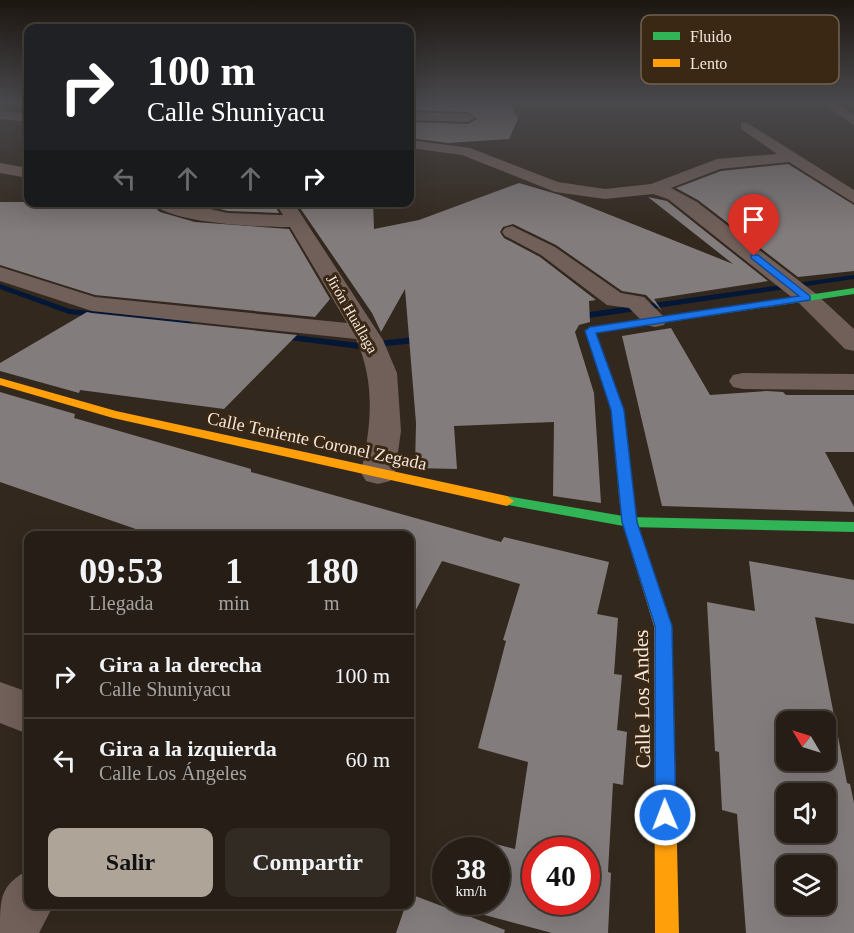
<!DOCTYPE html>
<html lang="es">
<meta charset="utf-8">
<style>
body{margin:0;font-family:"Times New Roman",serif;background:#322b23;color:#f1f3f6;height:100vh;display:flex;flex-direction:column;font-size:22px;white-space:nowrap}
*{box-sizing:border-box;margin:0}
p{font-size:20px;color:#a4a2a1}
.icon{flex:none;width:33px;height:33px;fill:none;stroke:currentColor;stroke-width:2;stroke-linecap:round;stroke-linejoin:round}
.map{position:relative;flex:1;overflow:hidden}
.details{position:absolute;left:24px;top:531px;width:390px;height:378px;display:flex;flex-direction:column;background:#261e16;border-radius:12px;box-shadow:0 6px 24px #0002,0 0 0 2px #423c35}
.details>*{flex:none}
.hud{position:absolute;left:24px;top:24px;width:390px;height:183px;border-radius:12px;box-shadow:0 6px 24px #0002,0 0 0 2px #423c35;background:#202124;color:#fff;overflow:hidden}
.needle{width:39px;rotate:308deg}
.fabs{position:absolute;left:776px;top:711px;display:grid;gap:12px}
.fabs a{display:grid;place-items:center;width:60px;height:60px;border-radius:12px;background:#261e16;box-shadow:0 6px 24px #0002,0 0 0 2px #423c35;font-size:30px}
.speed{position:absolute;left:432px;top:837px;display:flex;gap:12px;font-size:30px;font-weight:700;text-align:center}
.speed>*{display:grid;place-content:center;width:78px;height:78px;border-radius:50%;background:#261e16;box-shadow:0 6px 24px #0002,0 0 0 2px #423c35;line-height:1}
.speed small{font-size:15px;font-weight:400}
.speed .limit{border:9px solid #d22;background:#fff;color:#111}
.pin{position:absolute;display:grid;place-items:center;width:51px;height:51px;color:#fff;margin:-62px -26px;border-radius:50% 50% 50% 0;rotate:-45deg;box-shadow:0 0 6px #0007}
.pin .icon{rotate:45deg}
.me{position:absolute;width:66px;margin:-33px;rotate:359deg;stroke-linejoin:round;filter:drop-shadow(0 0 4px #0008)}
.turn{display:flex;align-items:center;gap:21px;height:126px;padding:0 24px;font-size:27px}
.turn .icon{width:78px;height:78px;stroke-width:2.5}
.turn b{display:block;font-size:42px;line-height:51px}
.lanes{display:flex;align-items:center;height:57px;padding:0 24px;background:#0003;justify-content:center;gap:30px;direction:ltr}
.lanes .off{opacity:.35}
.eta{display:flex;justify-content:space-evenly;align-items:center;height:102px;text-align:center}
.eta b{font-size:36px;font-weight:700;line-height:42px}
.action{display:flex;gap:12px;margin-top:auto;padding:12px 24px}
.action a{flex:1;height:69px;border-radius:12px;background:#afa498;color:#111;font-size:24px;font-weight:700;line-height:69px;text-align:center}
.action a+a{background:#322b23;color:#f1f3f6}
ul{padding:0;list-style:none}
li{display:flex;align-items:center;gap:18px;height:84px;padding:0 24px;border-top:2px solid #423c35}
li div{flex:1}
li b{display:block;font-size:22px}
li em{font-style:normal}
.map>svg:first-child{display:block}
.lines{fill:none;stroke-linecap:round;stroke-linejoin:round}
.stream{fill:#041736;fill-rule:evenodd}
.building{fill:#837c7c;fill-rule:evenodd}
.street{fill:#715f59;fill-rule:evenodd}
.fast{fill:#30b455;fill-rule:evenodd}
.slow{fill:#ff9f0a;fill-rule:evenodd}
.route{fill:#1a73e8;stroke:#114b97;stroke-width:1.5}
.labels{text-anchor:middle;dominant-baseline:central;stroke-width:6;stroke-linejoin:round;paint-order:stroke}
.far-street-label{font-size:15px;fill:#f3e7db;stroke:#3a2815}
.street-label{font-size:18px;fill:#f3e7db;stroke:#3a2815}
.near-street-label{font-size:21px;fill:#f3e7db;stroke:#3a2815}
.key{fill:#3a2815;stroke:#726150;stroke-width:1.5}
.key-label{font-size:16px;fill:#f3e7db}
</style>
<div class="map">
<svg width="854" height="933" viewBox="0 0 854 933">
<rect width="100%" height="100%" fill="#32281d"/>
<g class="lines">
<path class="stream" d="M 854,275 L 854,279 L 575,320 L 571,317 L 575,314 Z
M 0,284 L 70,309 L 189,321 L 194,324 L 189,327 L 69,314 L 0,289 Z
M 277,333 L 359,343 L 424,336 L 429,339 L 424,342 L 359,349 L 274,338 L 274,334 Z"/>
</g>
<path class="building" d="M 410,103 L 510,103 L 518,119 L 509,139 L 448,143 L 410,138 L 410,122 L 468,124 L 477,119 L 468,112 L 410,110 Z
M 788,164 L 854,205 L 854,271 L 798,277 L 698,200 L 676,188 L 721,171 Z
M 519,183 L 560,195 L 733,264 L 648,197 L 667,201 L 768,281 L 654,299 L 662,311 L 646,295 L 622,291 L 556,245 L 513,224 L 503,227 L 500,232 L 504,238 L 540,257 L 596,300 L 589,301 L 590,322 L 579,325 L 575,332 L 594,393 L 601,503 L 553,496 L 554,422 L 454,426 L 457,469 L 415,468 L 416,423 L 405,289 L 381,332 L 372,313 L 296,202 L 373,202 L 374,229 L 419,220 Z
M 0,202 L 149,202 L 160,212 L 195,222 L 289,229 L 330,299 L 315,317 L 95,295 L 0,265 Z
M 192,202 L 273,202 L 279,213 L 228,211 Z
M 87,312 L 92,313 L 297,335 L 224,409 L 80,390 L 79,393 L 0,371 L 0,363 Z
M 671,328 L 710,395 L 767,391 L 783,392 L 786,395 L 854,395 L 854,452 L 825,452 L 854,507 L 854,512 L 662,506 L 622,336 Z
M 0,392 L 75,414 L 74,418 L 251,469 L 251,472 L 501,542 L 504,537 L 609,562 L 597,614 L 618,618 L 614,674 L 622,675 L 617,730 L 627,732 L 623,785 L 613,783 L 608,872 L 611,873 L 608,933 L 552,933 L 458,908 L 460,902 L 496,902 L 496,850 L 470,850 L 472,838 L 515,849 L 528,762 L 478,748 L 506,641 L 503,640 L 520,584 L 442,561 L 410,621 L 410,536 L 156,536 L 0,482 ZM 536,850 L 586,850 L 586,902 L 536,902 Z
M 749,561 L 854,580 L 854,624 L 815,617 L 847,783 L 850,784 L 854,803 L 854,933 L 746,933 L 737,814 L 722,810 L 719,752 L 715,751 L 707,602 L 755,611 ZM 786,722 L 825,722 L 825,760 L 786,760 ZM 786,794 L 825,794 L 825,832 L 786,832 ZM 786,866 L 825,866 L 825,904 L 786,904 Z
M 410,894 L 505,930 L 504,933 L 396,933 L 406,904 L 410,904 Z"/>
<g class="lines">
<path class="street" d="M 824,103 L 837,103 L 854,115 L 854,126 Z
M 0,111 L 28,114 L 28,122 L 0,119 Z
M 410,112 L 468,114 L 475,118 L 468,122 L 410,120 Z
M 746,122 L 854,190 L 854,203 L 789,162 L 720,169 L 671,188 L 697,202 L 815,293 L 854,329 L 854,351 L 845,349 L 799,303 L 668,199 L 653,194 L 605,199 L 555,192 L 462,155 L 410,148 L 410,140 L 470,148 L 558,182 L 605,189 L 651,184 L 717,159 L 777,154 L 741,129 L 741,123 Z
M 0,163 L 28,168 L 28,178 L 0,173 Z
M 151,202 L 179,202 L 228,213 L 279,215 L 283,215 L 275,202 L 293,202 L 383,340 L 397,373 L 401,431 L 395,473 L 390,481 L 378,484 L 366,481 L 361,473 C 371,426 376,384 356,339 L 92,311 L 0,281 L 0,267 L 95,297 L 347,323 L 290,227 C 261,227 169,224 151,202 Z
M 512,226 L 555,247 L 621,293 L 644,297 L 667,320 L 664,325 L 655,327 L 646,325 L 629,308 L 607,305 L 541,255 L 505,236 L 502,232 L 505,228 Z
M 743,373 L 854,374 L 854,390 L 743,389 L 733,387 L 729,381 L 733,375 Z
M 0,682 L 28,692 L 28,734 L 0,723 Z
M 28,870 L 28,904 L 54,904 L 39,933 L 0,933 C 0,897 0,886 28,870 Z"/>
<path class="fast" d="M 854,288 L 854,294 L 596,333 L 623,410 L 633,496 L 631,499 L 621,499 L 619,496 L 611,410 L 585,331 L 586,329 Z
M 507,496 L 629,517 L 854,522 L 854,532 L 629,527 L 502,504 L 500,501 Z"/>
<path class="slow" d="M 0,103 L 4,103 L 0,105 Z
M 0,378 L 116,411 L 507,496 L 514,501 L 507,506 L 113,418 L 0,385 Z
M 626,491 L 633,496 L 636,522 L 672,626 L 679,933 L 655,933 L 654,626 L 622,522 L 619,496 Z"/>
</g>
<linearGradient id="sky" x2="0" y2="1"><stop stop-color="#1c1610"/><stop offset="0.44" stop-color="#49484c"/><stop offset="1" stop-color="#49484c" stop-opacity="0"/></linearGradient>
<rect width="854" height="233" fill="url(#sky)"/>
<path class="route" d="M 751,255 L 758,255 L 810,296 L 810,300 L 596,333 L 624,410 L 637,522 L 672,626 L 676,815 L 673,823 L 665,826 L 658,823 L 655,815 L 655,626 L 622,522 L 611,410 L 585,331 L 590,327 L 799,296 L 751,258 Z"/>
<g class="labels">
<g class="far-street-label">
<text transform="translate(352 314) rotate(60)">Jirón Huallaga</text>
</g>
<g class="street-label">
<text transform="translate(317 441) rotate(12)">Calle Teniente Coronel Zegada</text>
</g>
<g class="near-street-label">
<text transform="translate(642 699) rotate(-91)">Calle Los Andes</text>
</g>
</g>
<rect x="641" y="15" width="198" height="69" rx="9" class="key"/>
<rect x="653" y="32" width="27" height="8" fill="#30b455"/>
<rect x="653" y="59" width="27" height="8" fill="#ff9f0a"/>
<g class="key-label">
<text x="690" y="42">Fluido</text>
<text x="690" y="69">Lento</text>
</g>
</svg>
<div class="fabs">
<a><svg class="needle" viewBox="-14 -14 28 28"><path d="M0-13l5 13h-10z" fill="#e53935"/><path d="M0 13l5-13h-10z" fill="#a4a2a1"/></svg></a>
<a><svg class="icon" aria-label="sound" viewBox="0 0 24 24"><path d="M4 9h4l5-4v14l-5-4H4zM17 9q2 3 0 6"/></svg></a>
<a><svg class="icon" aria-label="layers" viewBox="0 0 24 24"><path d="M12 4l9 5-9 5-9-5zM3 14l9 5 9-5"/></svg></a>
</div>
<div class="speed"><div>38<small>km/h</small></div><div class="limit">40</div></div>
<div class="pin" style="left:754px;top:256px;background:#d93025"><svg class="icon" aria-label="arrive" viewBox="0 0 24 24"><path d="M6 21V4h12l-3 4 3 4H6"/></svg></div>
<svg class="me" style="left:665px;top:815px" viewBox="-20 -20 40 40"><circle r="17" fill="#1a73e8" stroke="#fff" stroke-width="3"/><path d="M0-11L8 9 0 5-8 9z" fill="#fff"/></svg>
<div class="hud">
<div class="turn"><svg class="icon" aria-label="right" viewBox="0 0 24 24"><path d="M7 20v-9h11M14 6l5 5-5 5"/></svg><div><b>100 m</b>Calle Shuniyacu</div></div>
<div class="lanes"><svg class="icon off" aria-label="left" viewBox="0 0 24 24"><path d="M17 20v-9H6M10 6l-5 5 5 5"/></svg><svg class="icon off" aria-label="ahead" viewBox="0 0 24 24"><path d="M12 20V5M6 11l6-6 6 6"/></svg><svg class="icon off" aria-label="ahead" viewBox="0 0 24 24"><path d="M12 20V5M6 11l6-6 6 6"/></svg><svg class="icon" aria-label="right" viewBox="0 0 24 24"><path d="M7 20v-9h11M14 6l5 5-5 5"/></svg></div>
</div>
<section class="details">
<div class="eta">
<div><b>09:53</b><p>Llegada</p></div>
<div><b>1</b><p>min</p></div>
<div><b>180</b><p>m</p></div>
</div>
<ul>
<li><svg class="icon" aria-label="right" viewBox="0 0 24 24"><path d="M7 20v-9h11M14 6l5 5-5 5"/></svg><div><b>Gira a la derecha</b><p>Calle Shuniyacu</p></div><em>100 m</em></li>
<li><svg class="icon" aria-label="left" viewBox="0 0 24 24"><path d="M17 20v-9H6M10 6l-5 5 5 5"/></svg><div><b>Gira a la izquierda</b><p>Calle Los Ángeles</p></div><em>60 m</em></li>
</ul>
<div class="action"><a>Salir</a><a>Compartir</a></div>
</section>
</div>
